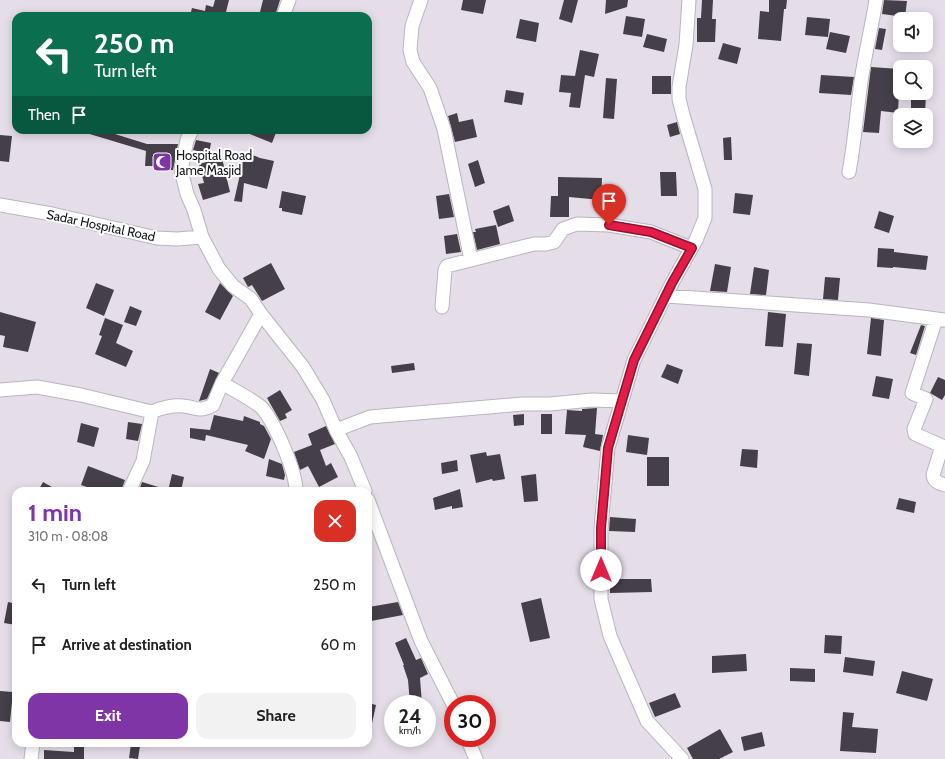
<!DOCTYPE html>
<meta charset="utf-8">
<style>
body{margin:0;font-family:Cabin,sans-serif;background:#f2f2f2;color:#222;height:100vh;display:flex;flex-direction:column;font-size:15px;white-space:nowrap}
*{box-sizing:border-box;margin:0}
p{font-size:13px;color:#767676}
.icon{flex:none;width:22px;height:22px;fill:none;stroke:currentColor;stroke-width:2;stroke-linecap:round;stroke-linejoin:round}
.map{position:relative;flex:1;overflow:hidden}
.side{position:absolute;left:12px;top:487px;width:360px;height:260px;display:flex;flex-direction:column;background:#fff;border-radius:12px;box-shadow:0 2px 10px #0003}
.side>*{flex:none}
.banner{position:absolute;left:12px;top:12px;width:360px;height:122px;border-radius:12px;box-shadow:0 2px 10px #0003;background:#0b6e4f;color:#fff;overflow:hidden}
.tools{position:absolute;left:893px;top:12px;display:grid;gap:8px}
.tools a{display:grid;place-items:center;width:40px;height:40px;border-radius:8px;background:#fff;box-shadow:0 2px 10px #0003;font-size:20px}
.speed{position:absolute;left:384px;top:695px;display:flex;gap:8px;font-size:20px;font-weight:700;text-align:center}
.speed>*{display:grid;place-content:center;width:52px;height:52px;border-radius:50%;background:#fff;box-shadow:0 2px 10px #0003;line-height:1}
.speed small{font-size:10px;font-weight:400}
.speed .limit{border:6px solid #d22;background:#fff;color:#111}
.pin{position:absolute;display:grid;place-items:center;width:34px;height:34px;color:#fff;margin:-41px -17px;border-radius:50% 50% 50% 0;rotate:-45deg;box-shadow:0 0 4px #0007}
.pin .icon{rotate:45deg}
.me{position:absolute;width:44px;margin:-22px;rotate:0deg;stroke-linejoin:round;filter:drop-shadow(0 0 3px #0008)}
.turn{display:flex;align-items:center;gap:14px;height:84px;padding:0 16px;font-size:18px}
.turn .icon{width:52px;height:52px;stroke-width:2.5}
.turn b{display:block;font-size:28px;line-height:34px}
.then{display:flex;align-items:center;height:38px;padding:0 16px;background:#0003;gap:8px;font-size:15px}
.round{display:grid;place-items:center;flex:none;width:42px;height:42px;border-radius:12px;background:#f2f2f2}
.overview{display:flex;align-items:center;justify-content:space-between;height:68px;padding:0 16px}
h1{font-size:24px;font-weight:800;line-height:30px;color:#8035a6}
.primary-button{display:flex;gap:8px;margin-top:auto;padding:8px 16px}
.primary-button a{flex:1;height:46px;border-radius:12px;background:#8035a6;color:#fff;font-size:16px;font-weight:800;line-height:46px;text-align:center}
.primary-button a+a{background:#f2f2f2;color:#222}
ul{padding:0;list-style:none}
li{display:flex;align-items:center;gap:12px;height:60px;padding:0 16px}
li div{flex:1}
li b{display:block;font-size:15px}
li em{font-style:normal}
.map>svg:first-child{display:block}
.building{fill:#443f48}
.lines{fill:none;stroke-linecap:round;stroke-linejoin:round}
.minor-casing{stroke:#bab4bf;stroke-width:15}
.minor{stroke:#fff;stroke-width:13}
.route-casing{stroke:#92132f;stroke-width:10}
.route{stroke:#e11d48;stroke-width:7}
.labels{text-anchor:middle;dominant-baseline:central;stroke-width:4;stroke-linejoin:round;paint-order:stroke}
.poi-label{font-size:13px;fill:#18161a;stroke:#fff;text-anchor:start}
.street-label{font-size:13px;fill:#18161a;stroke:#fff}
</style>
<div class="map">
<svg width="945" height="759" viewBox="0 0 945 759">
<rect width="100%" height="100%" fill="#e5dee9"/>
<path class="building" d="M 215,0 L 229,0 L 225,16 L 190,16 L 192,8 L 205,11 L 206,5 L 213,7 Z
M 263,0 L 280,0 L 275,16 L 259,16 Z
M 463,0 L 486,0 L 483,14 L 461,10 Z
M 564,0 L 578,0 L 572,23 L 559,19 Z
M 606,0 L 628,0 L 627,7 L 605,14 Z
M 702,0 L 713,0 L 712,19 L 716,19 L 715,42 L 697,42 L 697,18 L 701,18 Z
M 769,0 L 787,0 L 786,9 L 784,9 L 781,41 L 758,39 L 760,11 L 769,12 Z
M 884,0 L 907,1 L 905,17 L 882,14 Z
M 626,16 L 645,19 L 642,37 L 623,34 Z
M 807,17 L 830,19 L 828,37 L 805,35 Z
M 520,19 L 539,23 L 536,42 L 516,38 Z
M 879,28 L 886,29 L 882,50 L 875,49 Z
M 830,32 L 850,36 L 846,53 L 826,49 Z
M 647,34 L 667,39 L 664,52 L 643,47 Z
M 723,43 L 741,48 L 737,64 L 718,59 Z
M 580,50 L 599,54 L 594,77 L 585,75 L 580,108 L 569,107 L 571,93 L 559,92 L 561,75 L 575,76 Z
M 871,67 L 900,69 L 898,113 L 881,111 L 879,133 L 863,132 Z
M 821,75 L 854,77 L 851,95 L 819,93 Z
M 652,76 L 671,76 L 671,94 L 652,94 Z
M 606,78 L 617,79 L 614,119 L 603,118 Z
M 506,90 L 524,93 L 522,105 L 504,102 Z
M 911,93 L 926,93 L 925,115 L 911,115 Z
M 457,113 L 459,122 L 473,119 L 477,137 L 455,142 L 448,116 Z
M 677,122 L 680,134 L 670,137 L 667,125 Z
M 83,130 L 102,130 L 147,144 L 178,144 L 173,170 L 154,169 L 155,166 L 145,166 L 146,151 L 83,132 Z
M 240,130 L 277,130 L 272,143 Z
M 0,135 L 12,136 L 9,162 L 0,161 Z
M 731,137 L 732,160 L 724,160 L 723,138 Z
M 196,140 L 211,143 L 209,154 L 193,150 Z
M 245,152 L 260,158 L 274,161 L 267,189 L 244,183 L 242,202 L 234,201 Z
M 222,158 L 230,192 L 203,200 L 198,184 L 204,183 L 199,164 Z
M 478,160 L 485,183 L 475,187 L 468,164 Z
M 660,172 L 676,172 L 677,196 L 661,196 Z
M 558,177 L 602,178 L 601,200 L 569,197 L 569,217 L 550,217 L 551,196 L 558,196 Z
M 282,191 L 306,196 L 302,215 L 282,211 L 282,208 L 279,208 Z
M 735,193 L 753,195 L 750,215 L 733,213 Z
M 449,194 L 454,217 L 439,219 L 436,196 Z
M 509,205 L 514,221 L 498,227 L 493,211 Z
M 879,211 L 894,216 L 889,233 L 874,228 Z
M 496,225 L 500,244 L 477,250 L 473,232 L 476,232 L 475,229 Z
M 457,234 L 461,252 L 446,254 L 444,236 Z
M 878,248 L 894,249 L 894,252 L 928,256 L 926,270 L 893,267 L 893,268 L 877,267 Z
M 271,263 L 285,289 L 262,301 L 252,285 L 248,287 L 243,278 Z
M 715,264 L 731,267 L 727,292 L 710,291 Z
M 754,267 L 769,270 L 766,295 L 750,294 Z
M 825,277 L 840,278 L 838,300 L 823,299 Z
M 96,283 L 114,290 L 104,316 L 86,308 Z
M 220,283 L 233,296 L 220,320 L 205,312 Z
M 130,306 L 142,311 L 136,326 L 124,322 Z
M 0,312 L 36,322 L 28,352 L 3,347 L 5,336 L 0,335 Z
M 768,312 L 786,314 L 783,347 L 765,346 Z
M 105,318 L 123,325 L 116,343 L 133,351 L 126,367 L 95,354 L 102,336 L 99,335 Z
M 871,318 L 884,320 L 881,356 L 867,354 Z
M 921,325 L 925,326 L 916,355 L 910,353 Z
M 797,343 L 812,344 L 809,376 L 794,374 Z
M 414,363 L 415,370 L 392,373 L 391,366 Z
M 667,364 L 683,370 L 678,384 L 661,377 Z
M 210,369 L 219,373 L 207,399 L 199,401 Z
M 876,376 L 893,379 L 889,399 L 872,396 Z
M 938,377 L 945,380 L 945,395 L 942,400 L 930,393 Z
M 280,390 L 292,410 L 285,414 L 287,418 L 280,421 L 267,398 Z
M 597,408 L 595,434 L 603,435 L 600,451 L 583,447 L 586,435 L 565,434 L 567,410 L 582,411 L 582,409 Z
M 524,414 L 524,425 L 514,426 L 513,415 Z
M 541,414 L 552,414 L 552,434 L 541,434 Z
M 214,415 L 243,421 L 244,416 L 260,422 L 260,424 L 264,426 L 271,439 L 264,459 L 245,451 L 248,445 L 206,435 L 205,441 L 190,438 L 190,428 L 210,430 Z
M 128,422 L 142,424 L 138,441 L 126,439 Z
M 81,423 L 99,428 L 94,447 L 77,442 Z
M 326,426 L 335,444 L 320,450 L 326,466 L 331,463 L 338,477 L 319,487 L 308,466 L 300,470 L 294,452 L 312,445 L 308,434 Z
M 628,435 L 649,438 L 647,455 L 626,452 Z
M 742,449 L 758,450 L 757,468 L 740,466 Z
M 486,452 L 487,456 L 500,454 L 505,479 L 493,481 L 492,479 L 476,483 L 470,455 Z
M 647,457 L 669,457 L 669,486 L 647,486 Z
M 269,459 L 282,464 L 285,475 L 284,480 L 266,476 Z
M 457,460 L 458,471 L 442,474 L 441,463 Z
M 88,466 L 125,480 L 121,491 L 98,491 L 81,485 Z
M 172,474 L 184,477 L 181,491 L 168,491 Z
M 536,474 L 538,501 L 524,502 L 521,476 Z
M 43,482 L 59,491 L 38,491 Z
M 142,482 L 165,489 L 165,491 L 139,491 Z
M 460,489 L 463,507 L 452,509 L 452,506 L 435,510 L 433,498 Z
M 899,498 L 916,502 L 914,513 L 896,509 Z
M 610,517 L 636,519 L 635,532 L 609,531 Z
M 610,579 L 651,579 L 652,592 L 610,593 Z
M 541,598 L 550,638 L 530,642 L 521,603 Z
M 8,602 L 16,604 L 16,625 L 4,623 Z
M 398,602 L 403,615 L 371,621 L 369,607 Z
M 825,635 L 842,636 L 841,654 L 824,653 Z
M 406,638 L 416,660 L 421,658 L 428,674 L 420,678 L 422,704 L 410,704 L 408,680 L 403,665 L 404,665 L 395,643 Z
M 746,654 L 747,671 L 712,673 L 712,656 Z
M 845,657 L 875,661 L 873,676 L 843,672 Z
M 790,668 L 815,669 L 815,682 L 790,681 Z
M 902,671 L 933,679 L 927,701 L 896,693 Z
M 0,691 L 13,692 L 10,722 L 0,721 Z
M 675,693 L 681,707 L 655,717 L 649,703 Z
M 368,703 L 376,705 L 371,728 L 368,728 Z
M 843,712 L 854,713 L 852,727 L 878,729 L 876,753 L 840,751 Z
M 720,729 L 733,752 L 719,759 L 693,759 L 687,748 Z
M 762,732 L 765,746 L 744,751 L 741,737 Z
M 74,743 L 84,743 L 84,759 L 44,759 L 44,750 L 74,752 Z
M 131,744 L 140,746 L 138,759 L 129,758 Z"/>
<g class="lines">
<g class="minor-casing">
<path id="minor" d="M 421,0 L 412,26 L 410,50 L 413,62 L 430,88 L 444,129 L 471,260
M 283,16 L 289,0
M 849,172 C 855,140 857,107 862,75 C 866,50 872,25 876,0
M 0,205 L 52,214 L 157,238 L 177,239 L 202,237
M 666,296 L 869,310 L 945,320
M 442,307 L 445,270 L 447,266 L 534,244 L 546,244 L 554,242 L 563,229 L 577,224 L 609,225 L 651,232 L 691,248
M 261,314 L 303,367 L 323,400 L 336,430 L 351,457 L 365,491
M 936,319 L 912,393 L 926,399 L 914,429 L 915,434 L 942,446 L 933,475 C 934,482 939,483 945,485
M 222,383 C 232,389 255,401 262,408 C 275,423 296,471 296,491
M 0,390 L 37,387 L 81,395 L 152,412
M 336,430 L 370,417 L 523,404 L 550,404 L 592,400 L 622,401
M 129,491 L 143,461 L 152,412 C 160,408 173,405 183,406 C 197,407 198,413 213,405 L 222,383 L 261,314 L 251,299 L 233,286 L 219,269 L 202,237 L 194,210 L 187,194 L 181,170 L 187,140 L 192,130
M 368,500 L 421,641 L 453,704
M 467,738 L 476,759
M 31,759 L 33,743
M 682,759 L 647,721 L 610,636 L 601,599 L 601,528 L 608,448 L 634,360 L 672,283 L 696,240 L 705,218 L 705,189 L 683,115 L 679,99 L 679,87 L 686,45 L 689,0"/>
</g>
<use href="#minor" class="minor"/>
</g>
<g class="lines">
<g class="route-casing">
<path id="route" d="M 601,570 L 601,528 L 608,448 L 634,360 L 672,283 L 692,248 L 651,232 L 609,225"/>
</g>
<use href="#route" class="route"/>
</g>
<defs>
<g id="mosque-square" transform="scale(1)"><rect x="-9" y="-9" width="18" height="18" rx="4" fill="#8035a6" stroke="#fff"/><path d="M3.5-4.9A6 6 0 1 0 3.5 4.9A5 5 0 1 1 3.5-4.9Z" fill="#fff"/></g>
</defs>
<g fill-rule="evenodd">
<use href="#mosque-square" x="162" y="162"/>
</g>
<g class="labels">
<g class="poi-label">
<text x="176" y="155">Hospital Road<tspan x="176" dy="15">Jame Masjid</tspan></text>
</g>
<g class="street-label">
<text transform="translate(101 225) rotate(12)">Sadar Hospital Road</text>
</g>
</g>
</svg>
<div class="tools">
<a><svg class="icon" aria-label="sound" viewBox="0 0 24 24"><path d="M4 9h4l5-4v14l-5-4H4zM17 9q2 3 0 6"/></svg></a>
<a><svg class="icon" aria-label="search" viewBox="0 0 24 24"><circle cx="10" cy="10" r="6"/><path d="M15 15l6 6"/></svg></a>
<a><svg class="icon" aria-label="layers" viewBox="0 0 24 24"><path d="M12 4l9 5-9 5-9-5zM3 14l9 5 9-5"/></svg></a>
</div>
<div class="speed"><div>24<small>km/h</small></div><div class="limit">30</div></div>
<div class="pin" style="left:609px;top:225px;background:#d93025"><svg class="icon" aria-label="arrive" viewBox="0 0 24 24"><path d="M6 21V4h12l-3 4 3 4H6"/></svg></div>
<svg class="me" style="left:601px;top:570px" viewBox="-20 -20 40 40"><circle r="19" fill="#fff"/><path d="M0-13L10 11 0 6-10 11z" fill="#e11d48"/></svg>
<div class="banner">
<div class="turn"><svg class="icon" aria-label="left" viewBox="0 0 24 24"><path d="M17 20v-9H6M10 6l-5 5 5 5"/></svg><div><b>250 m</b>Turn left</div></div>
<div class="then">Then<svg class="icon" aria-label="arrive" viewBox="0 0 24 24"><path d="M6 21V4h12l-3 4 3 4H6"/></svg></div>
</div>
<section class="side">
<div class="overview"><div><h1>1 min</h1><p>310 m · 08:08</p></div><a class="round" style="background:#d93025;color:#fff"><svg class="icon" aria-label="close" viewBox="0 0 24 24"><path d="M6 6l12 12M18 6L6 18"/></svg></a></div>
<ul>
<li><svg class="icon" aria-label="left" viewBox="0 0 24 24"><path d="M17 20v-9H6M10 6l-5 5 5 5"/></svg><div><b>Turn left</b></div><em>250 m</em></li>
<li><svg class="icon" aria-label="arrive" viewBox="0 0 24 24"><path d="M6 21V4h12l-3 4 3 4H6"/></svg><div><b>Arrive at destination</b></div><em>60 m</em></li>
</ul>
<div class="primary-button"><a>Exit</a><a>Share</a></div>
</section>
</div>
